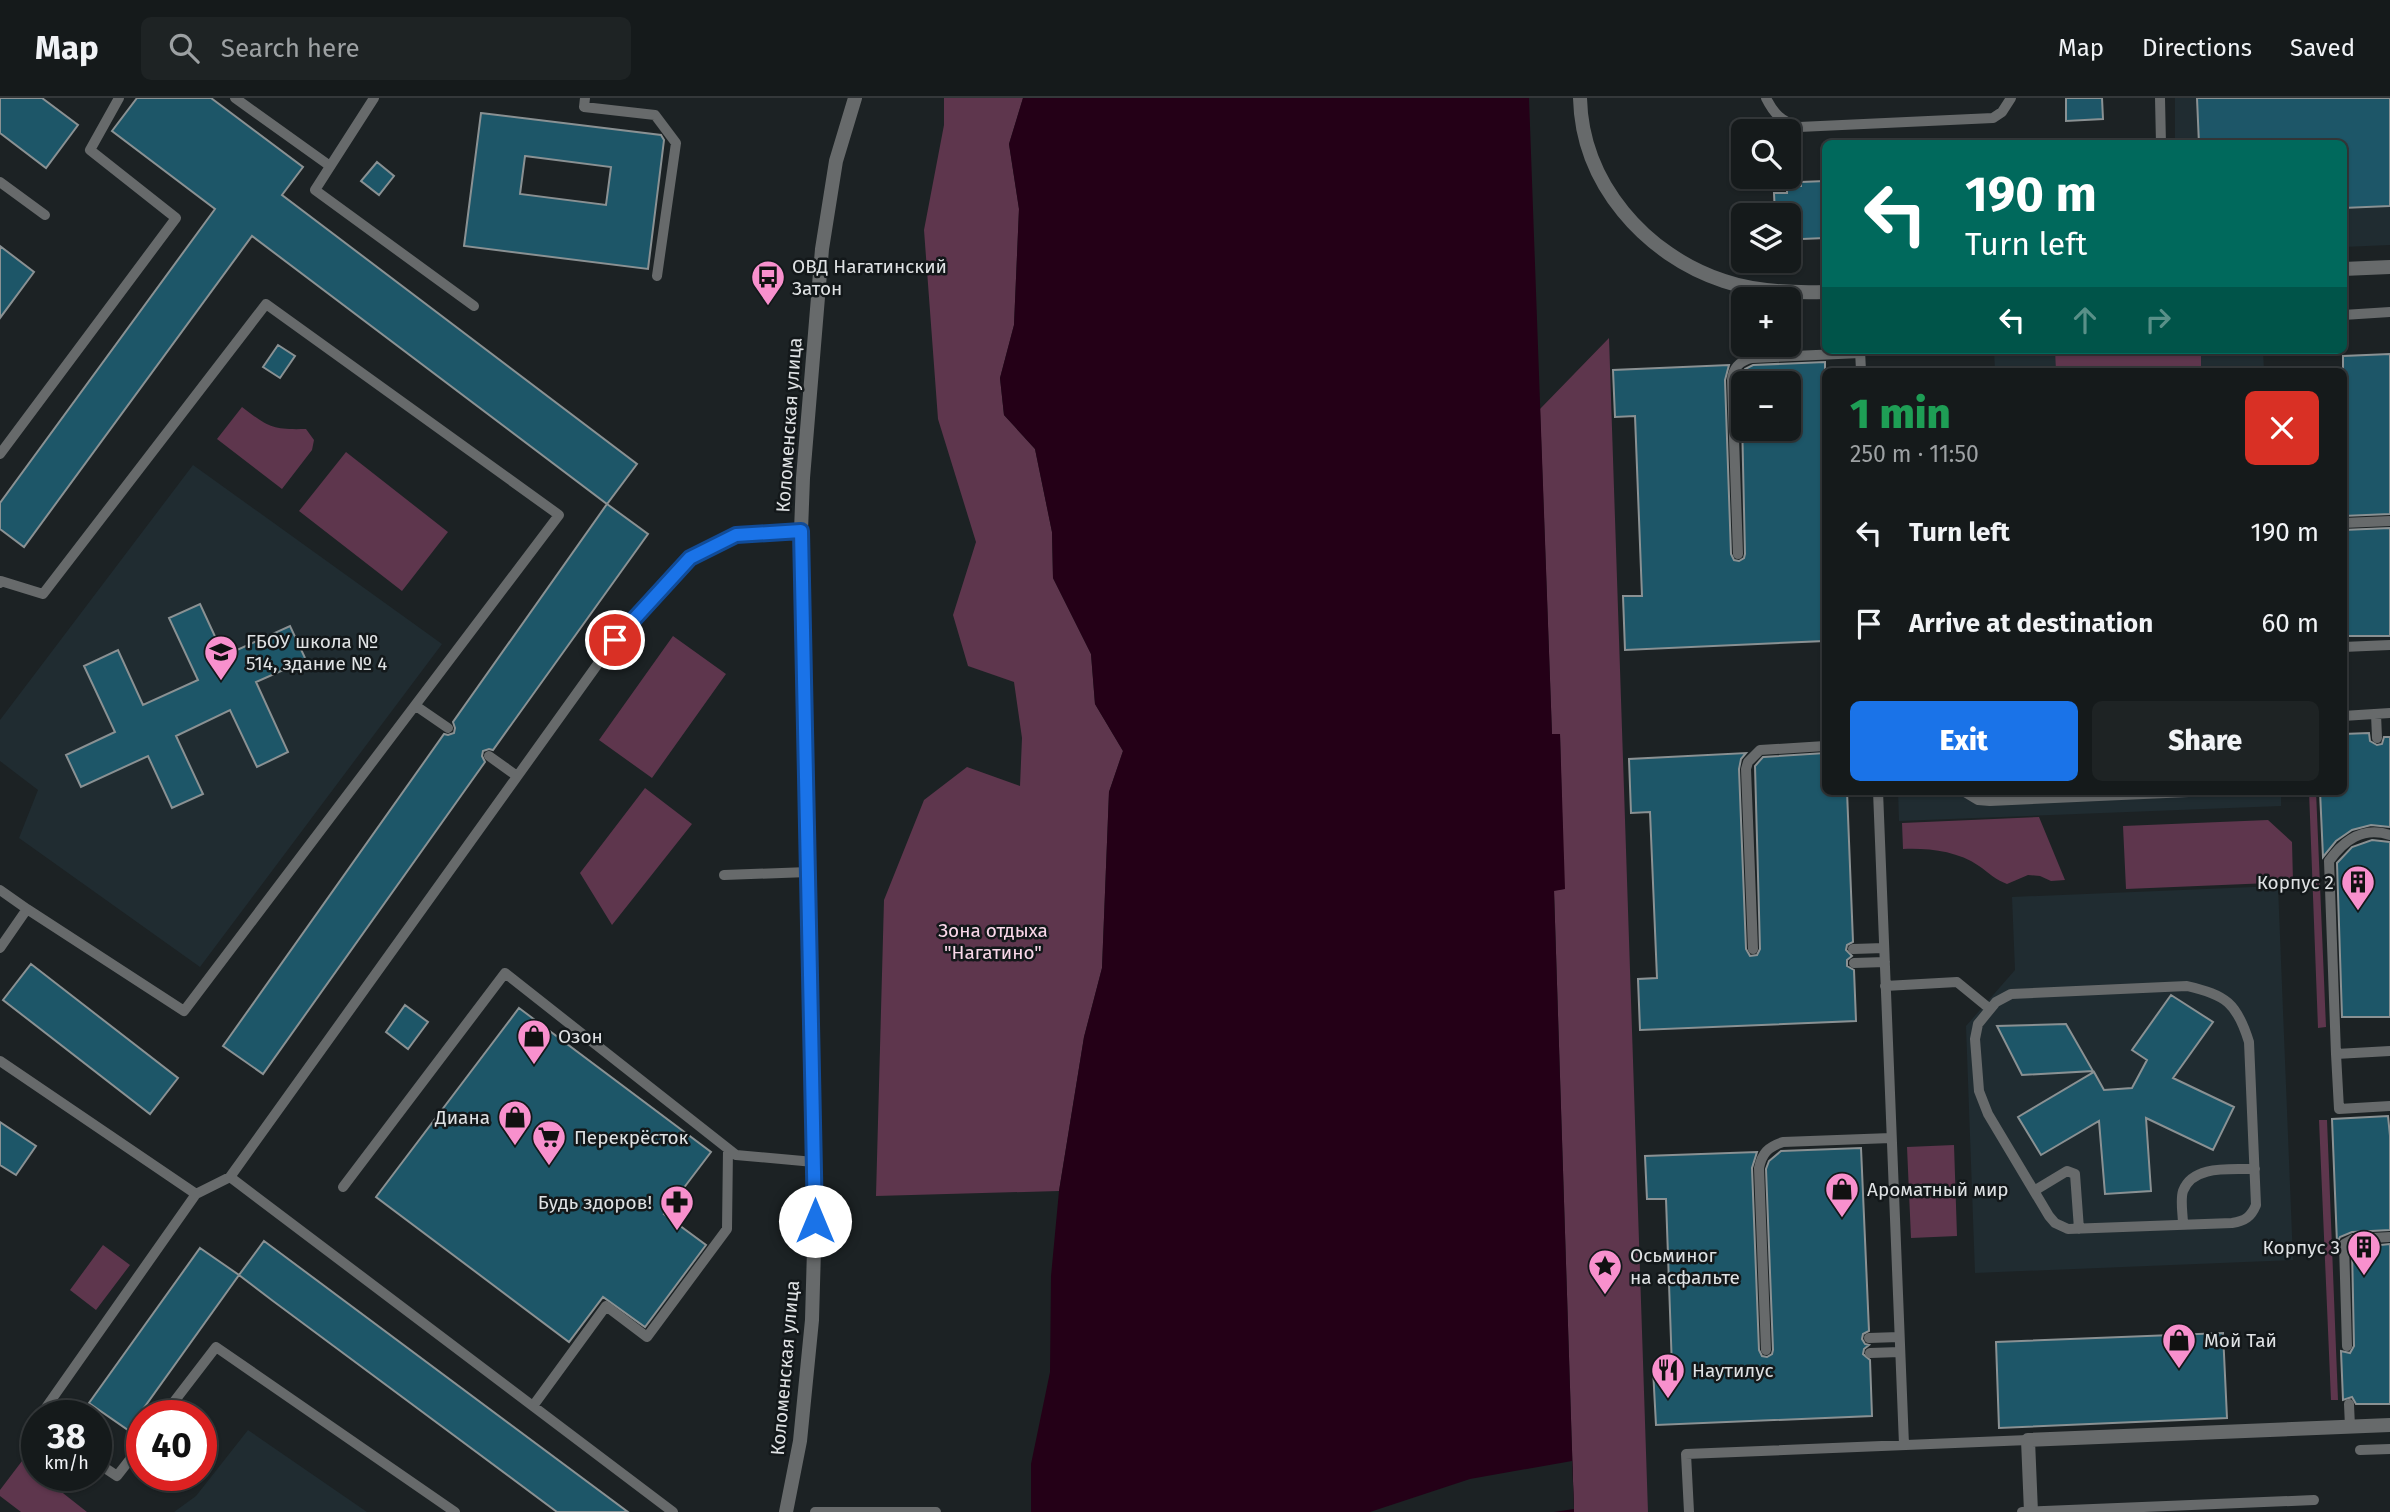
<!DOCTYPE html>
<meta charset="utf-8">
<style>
body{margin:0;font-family:"Fira Sans",sans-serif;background:#1e2324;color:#f1f3f6;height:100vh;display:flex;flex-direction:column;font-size:26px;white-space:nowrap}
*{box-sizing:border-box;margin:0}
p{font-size:23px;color:#9da1a3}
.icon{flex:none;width:38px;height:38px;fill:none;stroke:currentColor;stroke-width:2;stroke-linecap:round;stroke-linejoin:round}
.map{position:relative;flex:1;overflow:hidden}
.drawer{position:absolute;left:1822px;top:270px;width:525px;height:427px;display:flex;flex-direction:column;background:#151a1b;border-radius:10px;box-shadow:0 2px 5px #0004,0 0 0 2px #34383a}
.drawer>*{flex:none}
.top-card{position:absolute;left:1822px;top:42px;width:525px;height:214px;border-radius:10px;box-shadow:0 2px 5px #0004,0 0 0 2px #34383a;background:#00695c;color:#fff;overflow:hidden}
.controls{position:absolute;left:1731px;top:21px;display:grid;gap:14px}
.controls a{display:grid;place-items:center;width:70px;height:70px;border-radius:10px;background:#151a1b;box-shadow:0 2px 5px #0004,0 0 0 2px #34383a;font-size:35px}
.speed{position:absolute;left:21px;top:1302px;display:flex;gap:14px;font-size:35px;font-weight:700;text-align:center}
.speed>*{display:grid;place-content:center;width:91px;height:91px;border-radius:50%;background:#151a1b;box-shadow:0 2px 5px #0004,0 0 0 2px #34383a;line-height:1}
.speed small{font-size:18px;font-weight:400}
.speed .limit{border:10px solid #d22;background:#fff;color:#111}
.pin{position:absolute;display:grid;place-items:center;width:60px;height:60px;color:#fff;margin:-30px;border:4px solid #fff;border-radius:50%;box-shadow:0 2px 7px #0007}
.me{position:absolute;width:77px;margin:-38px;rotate:0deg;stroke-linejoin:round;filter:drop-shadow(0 0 5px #0008)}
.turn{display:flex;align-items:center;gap:24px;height:147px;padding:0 28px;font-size:32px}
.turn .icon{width:91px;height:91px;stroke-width:2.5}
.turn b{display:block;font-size:49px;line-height:60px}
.lanes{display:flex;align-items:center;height:66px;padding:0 28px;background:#0003;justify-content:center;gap:35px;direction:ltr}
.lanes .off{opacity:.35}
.round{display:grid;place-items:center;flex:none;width:74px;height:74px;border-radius:10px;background:#1e2324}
.head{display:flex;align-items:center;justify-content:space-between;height:119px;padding:0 28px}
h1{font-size:42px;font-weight:800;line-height:52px;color:#1e9e55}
.action{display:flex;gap:14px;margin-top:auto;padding:14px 28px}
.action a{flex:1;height:80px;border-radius:10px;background:#1a73e8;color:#fff;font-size:28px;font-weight:800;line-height:80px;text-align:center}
.action a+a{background:#1e2324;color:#f1f3f6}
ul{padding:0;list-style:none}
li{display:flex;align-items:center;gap:21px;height:91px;padding:0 28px}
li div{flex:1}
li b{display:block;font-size:26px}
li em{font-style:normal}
header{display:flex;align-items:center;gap:42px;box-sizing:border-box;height:98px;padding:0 35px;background:#151a1b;border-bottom:2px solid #34383a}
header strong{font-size:33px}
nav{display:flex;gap:38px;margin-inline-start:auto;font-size:24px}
.search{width:490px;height:63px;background:#1e2324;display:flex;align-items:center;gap:18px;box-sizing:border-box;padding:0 24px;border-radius:10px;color:#9da1a3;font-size:26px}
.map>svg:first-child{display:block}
.built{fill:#202c31}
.green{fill:#5e364d}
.water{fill:#240017}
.pier{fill:#1c2224}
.building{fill:#1d5668;stroke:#8a9193;stroke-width:2;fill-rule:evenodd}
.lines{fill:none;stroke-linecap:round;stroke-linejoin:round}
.service{stroke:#676a6b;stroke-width:10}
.minor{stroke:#676a6b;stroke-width:14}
.tertiary{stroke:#676a6b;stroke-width:14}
.route-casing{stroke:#114b97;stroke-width:18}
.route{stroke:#1a73e8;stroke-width:12}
.labels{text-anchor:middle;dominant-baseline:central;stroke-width:5;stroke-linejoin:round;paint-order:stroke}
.poi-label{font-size:19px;fill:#dfe2e4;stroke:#13181a;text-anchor:start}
.street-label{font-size:19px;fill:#dfe2e4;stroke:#13181a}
.park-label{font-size:19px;fill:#fad8ea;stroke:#13181a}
</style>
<header>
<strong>Map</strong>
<div class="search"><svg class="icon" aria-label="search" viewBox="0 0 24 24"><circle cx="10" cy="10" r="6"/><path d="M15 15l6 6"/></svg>Search here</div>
<nav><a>Map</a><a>Directions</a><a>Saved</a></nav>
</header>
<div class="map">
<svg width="2390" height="1414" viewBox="0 0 2390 1414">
<rect width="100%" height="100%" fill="#1c2224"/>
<path class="built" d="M 2175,0 L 2390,0 L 2390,147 L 2343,149 L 2343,46 L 2175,45 Z
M 1994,252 L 2263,252 L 2264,273 L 1995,273 Z
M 193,367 L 442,546 L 200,869 L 19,740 L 38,692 L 0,663 L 0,622 Z
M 1898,693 L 2281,693 L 2281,708 L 1899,723 Z
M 2278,788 L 2293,1162 L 1975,1175 L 1966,928 L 2015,872 L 2012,799 Z
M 248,1332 L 367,1414 L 174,1414 L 196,1398 Z"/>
<path class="green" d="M 944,0 L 1023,0 L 1009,46 L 1019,111 L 1014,227 L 1000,280 L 1004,317 L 1035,351 L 1052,434 L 1053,480 L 1091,556 L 1095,606 L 1123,653 L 1109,694 L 1102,870 L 1084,939 L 1059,1093 L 876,1098 L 884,802 L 924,702 L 967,669 L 1020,688 L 1022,640 L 1014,584 L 968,568 L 953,517 L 976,444 L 938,321 L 924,132 L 944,27 Z
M 1609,240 L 1648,1414 L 1574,1414 L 1554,792 L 1564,791 L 1560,636 L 1552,637 L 1540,311 Z
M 2055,252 L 2201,252 L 2201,273 L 2056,273 Z
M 242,309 C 268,329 273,332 306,331 L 314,342 L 312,352 L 282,391 L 217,341 Z
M 346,354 L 448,434 L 402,493 L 299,413 Z
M 673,538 L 726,576 L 652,680 L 599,642 Z
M 645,690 L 692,726 L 612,827 L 580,775 Z
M 2309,693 L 2316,693 L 2326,929 L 2318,930 Z
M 2039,719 L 2065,782 L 2051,783 L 2040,778 L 2028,777 L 2007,786 C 1996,782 1989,775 1979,768 C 1957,753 1929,750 1903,751 L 1902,725 Z
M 2268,722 L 2292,744 L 2293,784 L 2126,791 L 2123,728 Z
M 2319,1022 L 2327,1022 L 2338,1302 L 2331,1302 Z
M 1954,1047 L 1957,1138 L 1911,1140 L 1907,1049 Z
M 103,1147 L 130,1167 L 96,1212 L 70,1192 Z
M 22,1363 L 37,1375 L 37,1377 L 40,1377 L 87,1414 L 21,1414 L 0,1398 L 0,1392 Z"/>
<path class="water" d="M 1023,0 L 1529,0 L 1552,636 L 1560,636 L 1565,791 L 1554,793 L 1574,1414 L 1031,1414 L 1031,1366 L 1050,1274 L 1051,1178 L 1059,1093 L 1084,939 L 1102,870 L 1109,694 L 1123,653 L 1095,606 L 1091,556 L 1053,480 L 1052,434 L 1035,351 L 1004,317 L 1000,280 L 1014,227 L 1019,111 L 1009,46 Z"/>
<path class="pier" d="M 1572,1363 L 1574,1411 L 1554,1414 L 1370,1414 L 1470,1381 Z"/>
<path class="building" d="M 0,0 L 42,0 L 78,27 L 46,70 L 0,35 Z
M 137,0 L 211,0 L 303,69 L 282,97 L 637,366 L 607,406 L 252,138 L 24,449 L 0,431 L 0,405 L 215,111 L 112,33 Z
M 2066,0 L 2102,0 L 2103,21 L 2066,23 Z
M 2197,0 L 2390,0 L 2390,108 L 2343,110 L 2343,46 L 2199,46 Z
M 481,15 L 661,37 L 664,42 L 648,171 L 464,148 ZM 525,58 L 611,69 L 606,107 L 520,96 Z
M 377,64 L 394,78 L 379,97 L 361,83 Z
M 1825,83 L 1825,140 L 1802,141 L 1802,137 L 1790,138 L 1788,117 L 1775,117 L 1774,95 L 1787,95 L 1787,88 L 1801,88 L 1801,84 Z
M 0,148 L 34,174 L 0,220 Z
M 278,247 L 295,258 L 280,280 L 263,269 Z
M 2390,256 L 2390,416 L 2343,418 L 2343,258 Z
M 1825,264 L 1825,543 L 1625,552 L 1623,498 L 1642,498 L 1635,318 L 1615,319 L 1613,272 L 1729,267 L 1725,282 L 1731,456 L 1734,462 L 1739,463 L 1744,460 L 1745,456 L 1741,276 L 1745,271 L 1753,267 ZM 1743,285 L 1788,285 L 1788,331 L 1743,331 Z
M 607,406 L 648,436 L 493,652 L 489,651 L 483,653 L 482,658 L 485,664 L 263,976 L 223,948 L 444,636 L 448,637 L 454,635 L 455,630 L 453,624 Z
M 2390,430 L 2390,538 L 2343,538 L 2343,432 Z
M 200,506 L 224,558 L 290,528 L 306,562 L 256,584 L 288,654 L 257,669 L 230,612 L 176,638 L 203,696 L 172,710 L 148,658 L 81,689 L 66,657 L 115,634 L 84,568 L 118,552 L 143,607 L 198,582 L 169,520 Z
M 2369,635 L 2370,643 L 2377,647 L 2382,646 L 2384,639 L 2390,639 L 2390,729 L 2371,727 L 2352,732 L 2336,743 L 2323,759 L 2320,693 L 2343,693 L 2343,636 Z
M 1746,655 L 1741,661 L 1739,671 L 1746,851 L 1750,858 L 1757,857 L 1760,851 L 1755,668 L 1763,659 L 1825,655 L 1825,693 L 1847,693 L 1853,844 L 1847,847 L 1846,852 L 1852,858 L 1847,862 L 1847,868 L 1854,872 L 1856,923 L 1640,932 L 1638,881 L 1657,880 L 1650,714 L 1631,715 L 1629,661 Z
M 2372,742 L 2390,744 L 2390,919 L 2342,919 L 2337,765 L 2352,749 Z
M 31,866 L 178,980 L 150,1016 L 3,902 Z
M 2171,897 L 2213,924 L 2173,980 L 2234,1009 L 2213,1052 L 2146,1020 L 2151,1093 L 2105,1096 L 2099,1023 L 2041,1057 L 2018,1019 L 2094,974 L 2104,992 L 2132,990 L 2147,962 L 2132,952 Z
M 405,907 L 428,924 L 408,951 L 386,934 Z
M 519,910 L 711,1054 L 664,1116 L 706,1147 L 645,1229 L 603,1199 L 569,1244 L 376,1099 Z
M 2066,926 L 2093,973 L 2022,977 L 1997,928 Z
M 2388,1018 L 2390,1038 L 2390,1132 L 2352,1134 L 2340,1139 L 2337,1145 L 2332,1021 Z
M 0,1024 L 36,1048 L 16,1077 L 0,1067 Z
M 1861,1050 L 1869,1233 L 1863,1236 L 1862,1241 L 1865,1246 L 1869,1247 L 1864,1251 L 1863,1256 L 1870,1262 L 1872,1318 L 1656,1327 L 1653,1271 L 1672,1270 L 1666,1101 L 1647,1101 L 1645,1058 L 1757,1054 L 1752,1070 L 1759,1252 L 1762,1258 L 1767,1259 L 1772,1256 L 1773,1252 L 1766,1071 L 1769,1063 L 1781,1053 Z
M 264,1143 L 628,1414 L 557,1414 L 273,1203 L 239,1177 Z
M 2390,1146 L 2390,1306 L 2356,1306 L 2352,1299 L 2343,1302 L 2341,1253 L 2350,1255 L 2354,1248 L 2352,1150 Z
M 200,1150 L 239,1177 L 128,1332 L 89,1305 Z
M 2223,1235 L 2227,1320 L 1999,1330 L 1996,1244 Z"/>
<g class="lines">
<path class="service" d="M 235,0 L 330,68
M 374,0 L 315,92 L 474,208
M 585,0 L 584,9 L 655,17 L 676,45 L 657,178
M 1766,0 C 1774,16 1781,23 1799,29 L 1993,20 L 2002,14 L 2011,0
M 2160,0 L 2161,46
M 0,84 L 45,117
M 2343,217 L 2390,214
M 1860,252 L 1861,273
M 0,356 L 176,120 L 90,52 L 119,0
M 2343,425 L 2390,423
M 1738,456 L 1732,282 C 1733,269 1740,263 1752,260 L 1860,255
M 0,485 L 1,483 L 43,496 L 266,206 L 559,417 L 184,913 L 27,811
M 2343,549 L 2390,547
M 416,608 L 448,630
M 2376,616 L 2377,640
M 2343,618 L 2390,615
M 489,658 L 517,678
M 1878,693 L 1904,1347
M 1963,693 L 1978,702 L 1990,703 L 2211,693
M 724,777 L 808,774
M 0,792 L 27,811 L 0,850
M 1753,851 L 1746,671 L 1748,664 L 1760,652 L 1825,648
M 1853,851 L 1884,850
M 1854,865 L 1885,864
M 1885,888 L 1957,884 L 1990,911
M 2187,888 C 2226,897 2237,905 2249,944 L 2256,1107 C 2251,1119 2245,1123 2232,1125 L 2068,1131 L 2055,1125 L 2049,1118 L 1988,1016 L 1979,993 L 1975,941 L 1978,926 L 1996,904 L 2011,896 Z
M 2390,953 L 2336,956 L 2339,1011 L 2390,1008
M 2336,956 L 2329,763 C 2344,742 2363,728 2390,737
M 0,963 L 196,1096
M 230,1079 L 673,1414
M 343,1089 L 505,875 L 736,1057 L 814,1064
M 2034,1093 L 2067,1073 L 2075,1076 L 2079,1131
M 2183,1127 C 2183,1116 2180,1102 2183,1093 C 2193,1066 2232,1072 2255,1071
M 1869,1240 L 1899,1239
M 2347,1248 L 2344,1146 L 2353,1141 L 2390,1139
M 1766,1252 L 1759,1070 C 1762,1055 1768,1049 1783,1044 L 1891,1040
M 1870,1255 L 1900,1254
M 2349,1306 L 2350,1329
M 533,1308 L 606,1208 L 647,1239 L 727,1131 L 728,1051
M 40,1318 L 196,1096 L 230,1079 L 615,542 L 690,460 L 736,437 L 801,433
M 163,1318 L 216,1249 L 455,1414
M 2360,1352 L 2390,1351
M 96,1364 L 117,1378 L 142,1346
M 815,1414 L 936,1414
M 1689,1414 L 1686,1356 L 2028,1342
M 2022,1414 L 2314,1402"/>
<path class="minor" d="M 1580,0 C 1582,85 1645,157 1724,183 C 1756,194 1792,195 1825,194
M 2343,171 L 2390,169
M 2031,1414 L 2028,1342 L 2390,1327"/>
<path class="tertiary" d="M 786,1414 L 800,1343 L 812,1222 L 815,1116 L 805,652 L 801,433 L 803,380 L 822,151 L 836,63 L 855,0"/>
</g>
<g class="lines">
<g class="route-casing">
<path id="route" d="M 615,542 L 690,460 L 736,437 L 801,433 L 815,1123"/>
</g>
<use href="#route" class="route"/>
</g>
<defs>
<g id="bus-pin" transform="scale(1.75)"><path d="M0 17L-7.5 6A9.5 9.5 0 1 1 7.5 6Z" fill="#f890cd" stroke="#13181a"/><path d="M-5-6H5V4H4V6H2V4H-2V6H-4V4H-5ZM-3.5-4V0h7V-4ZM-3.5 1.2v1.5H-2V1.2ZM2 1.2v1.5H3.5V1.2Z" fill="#111"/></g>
<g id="school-pin" transform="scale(1.75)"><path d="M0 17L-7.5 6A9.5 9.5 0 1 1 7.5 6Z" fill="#f890cd" stroke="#13181a"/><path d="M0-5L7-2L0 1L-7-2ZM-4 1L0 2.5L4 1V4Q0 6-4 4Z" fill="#111"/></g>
<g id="building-pin" transform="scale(1.75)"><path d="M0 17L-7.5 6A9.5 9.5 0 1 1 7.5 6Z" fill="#f890cd" stroke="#13181a"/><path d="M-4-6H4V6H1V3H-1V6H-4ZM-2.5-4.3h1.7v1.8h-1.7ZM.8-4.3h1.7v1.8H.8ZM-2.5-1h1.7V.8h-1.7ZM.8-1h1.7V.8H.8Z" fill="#111"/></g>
<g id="shop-pin" transform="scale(1.75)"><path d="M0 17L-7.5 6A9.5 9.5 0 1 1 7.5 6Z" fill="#f890cd" stroke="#13181a"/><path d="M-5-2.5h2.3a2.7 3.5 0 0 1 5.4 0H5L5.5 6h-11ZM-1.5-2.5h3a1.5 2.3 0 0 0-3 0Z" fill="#111"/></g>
<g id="supermarket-pin" transform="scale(1.75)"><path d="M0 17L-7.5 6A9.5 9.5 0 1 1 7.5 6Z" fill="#f890cd" stroke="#13181a"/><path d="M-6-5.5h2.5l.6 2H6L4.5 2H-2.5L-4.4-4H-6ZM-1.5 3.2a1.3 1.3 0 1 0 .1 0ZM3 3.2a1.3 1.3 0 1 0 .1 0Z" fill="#111"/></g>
<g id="pharmacy-pin" transform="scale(1.75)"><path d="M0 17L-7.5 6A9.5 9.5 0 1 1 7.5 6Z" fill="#f890cd" stroke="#13181a"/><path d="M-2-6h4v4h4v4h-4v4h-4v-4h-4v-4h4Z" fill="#111"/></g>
<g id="sight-pin" transform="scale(1.75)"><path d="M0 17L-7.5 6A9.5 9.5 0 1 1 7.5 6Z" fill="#f890cd" stroke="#13181a"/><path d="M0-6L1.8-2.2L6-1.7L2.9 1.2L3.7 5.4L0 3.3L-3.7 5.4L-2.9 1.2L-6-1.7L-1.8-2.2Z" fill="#111"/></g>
<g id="restaurant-pin" transform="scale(1.75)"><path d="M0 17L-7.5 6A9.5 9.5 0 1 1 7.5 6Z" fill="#f890cd" stroke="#13181a"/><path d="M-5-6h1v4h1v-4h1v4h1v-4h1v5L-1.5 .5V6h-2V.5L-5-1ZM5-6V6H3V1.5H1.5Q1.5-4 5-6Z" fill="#111"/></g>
</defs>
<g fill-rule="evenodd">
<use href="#bus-pin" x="768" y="179"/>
<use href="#school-pin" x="221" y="554"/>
<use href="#building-pin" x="2358" y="784"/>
<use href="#shop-pin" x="534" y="938"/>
<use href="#shop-pin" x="515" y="1019"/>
<use href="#supermarket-pin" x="549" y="1039"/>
<use href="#shop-pin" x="1842" y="1091"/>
<use href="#pharmacy-pin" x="677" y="1104"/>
<use href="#building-pin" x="2364" y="1149"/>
<use href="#sight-pin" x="1605" y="1168"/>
<use href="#shop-pin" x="2179" y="1242"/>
<use href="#restaurant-pin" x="1668" y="1272"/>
</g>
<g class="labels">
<g class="poi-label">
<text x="792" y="168">ОВД Нагатинский<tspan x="792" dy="22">Затон</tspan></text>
<text x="246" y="543">ГБОУ школа №<tspan x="246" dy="22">514, здание № 4</tspan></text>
<text x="2334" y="784" text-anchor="end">Корпус 2</text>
<text x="558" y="938">Озон</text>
<text x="490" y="1019" text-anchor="end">Диана</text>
<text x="574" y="1039">Перекрёсток</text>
<text x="1867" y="1091">Ароматный мир</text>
<text x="652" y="1104" text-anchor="end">Будь здоров!</text>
<text x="2340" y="1149" text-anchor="end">Корпус 3</text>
<text x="1630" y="1157">Осьминог<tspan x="1630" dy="22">на асфальте</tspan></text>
<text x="2204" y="1242">Мой Тай</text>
<text x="1692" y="1272">Наутилус</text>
</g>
<g class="street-label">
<text transform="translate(789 327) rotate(-86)">Коломенская улица</text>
<text transform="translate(785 1270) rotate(-85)">Коломенская улица</text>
</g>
<g class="park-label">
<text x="993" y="832">Зона отдыха<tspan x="993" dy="22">"Нагатино"</tspan></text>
</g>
</g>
</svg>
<div class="controls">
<a><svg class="icon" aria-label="search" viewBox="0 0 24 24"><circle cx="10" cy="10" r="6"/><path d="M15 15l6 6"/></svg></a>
<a><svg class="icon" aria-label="layers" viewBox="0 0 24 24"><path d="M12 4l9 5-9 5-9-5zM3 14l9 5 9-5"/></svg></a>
<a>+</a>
<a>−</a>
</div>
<div class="speed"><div>38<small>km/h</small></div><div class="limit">40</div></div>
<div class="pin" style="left:615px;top:542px;background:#d93025"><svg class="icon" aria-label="arrive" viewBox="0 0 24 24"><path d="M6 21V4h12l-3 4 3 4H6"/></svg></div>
<svg class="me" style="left:815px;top:1123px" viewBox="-20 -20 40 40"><circle r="19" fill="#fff"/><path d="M0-13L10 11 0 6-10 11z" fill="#1a73e8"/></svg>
<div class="top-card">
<div class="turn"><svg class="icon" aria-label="left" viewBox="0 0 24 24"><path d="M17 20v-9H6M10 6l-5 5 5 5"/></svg><div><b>190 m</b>Turn left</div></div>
<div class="lanes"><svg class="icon" aria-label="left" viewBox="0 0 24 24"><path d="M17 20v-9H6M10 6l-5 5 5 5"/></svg><svg class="icon off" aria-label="ahead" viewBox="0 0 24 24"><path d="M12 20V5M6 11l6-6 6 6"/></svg><svg class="icon off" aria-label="right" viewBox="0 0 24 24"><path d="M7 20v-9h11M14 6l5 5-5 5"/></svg></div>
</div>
<section class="drawer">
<div class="head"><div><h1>1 min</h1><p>250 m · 11:50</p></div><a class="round" style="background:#d93025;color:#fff"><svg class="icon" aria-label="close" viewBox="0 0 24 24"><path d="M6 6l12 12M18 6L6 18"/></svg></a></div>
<ul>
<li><svg class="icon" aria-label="left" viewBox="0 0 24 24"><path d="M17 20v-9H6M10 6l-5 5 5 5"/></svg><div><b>Turn left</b></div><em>190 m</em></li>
<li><svg class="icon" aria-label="arrive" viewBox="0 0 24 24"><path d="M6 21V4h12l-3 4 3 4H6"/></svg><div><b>Arrive at destination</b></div><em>60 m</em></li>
</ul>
<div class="action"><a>Exit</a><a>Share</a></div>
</section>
</div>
